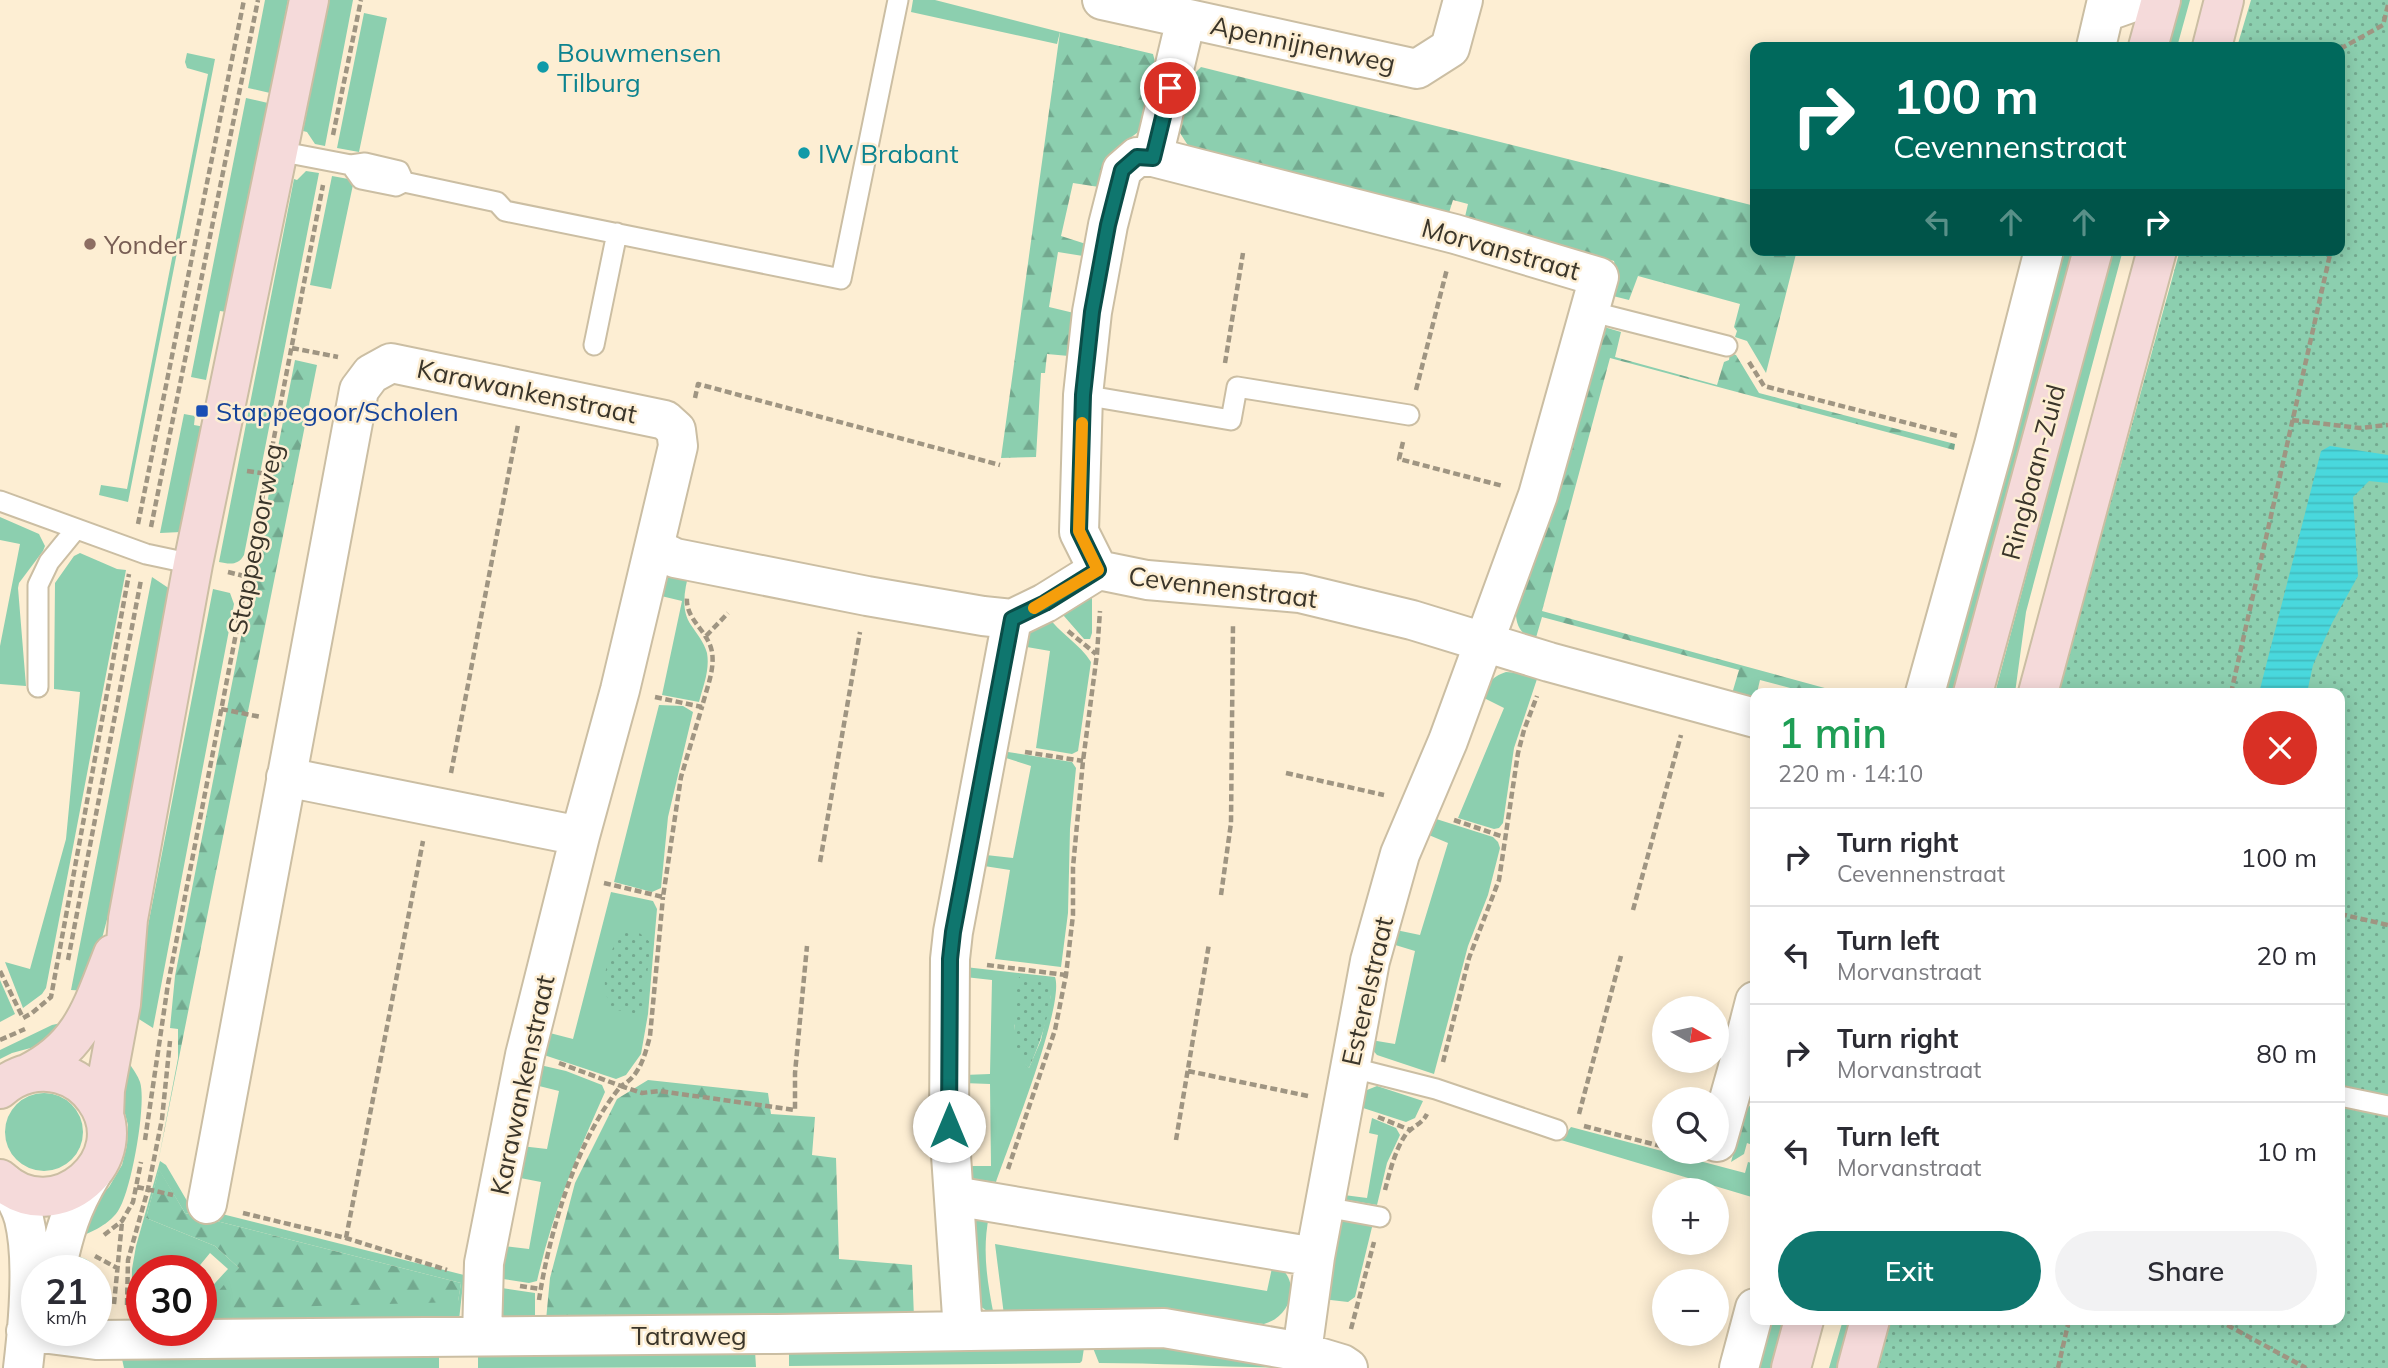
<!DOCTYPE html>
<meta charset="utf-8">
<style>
body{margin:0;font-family:Mulish,sans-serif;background:#f2f2f3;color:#2b2b33;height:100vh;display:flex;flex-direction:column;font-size:26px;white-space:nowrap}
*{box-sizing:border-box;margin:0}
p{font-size:23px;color:#7c7c81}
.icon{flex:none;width:38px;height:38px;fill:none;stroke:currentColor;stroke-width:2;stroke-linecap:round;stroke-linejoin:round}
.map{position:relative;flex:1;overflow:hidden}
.panel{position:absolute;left:1750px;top:688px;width:595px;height:637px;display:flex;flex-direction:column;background:#fff;border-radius:14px;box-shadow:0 4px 18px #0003}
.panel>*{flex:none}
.top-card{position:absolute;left:1750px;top:42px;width:595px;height:214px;border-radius:14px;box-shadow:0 4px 18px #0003;background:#00695c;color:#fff;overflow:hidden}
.needle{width:46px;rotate:99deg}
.fabs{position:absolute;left:1652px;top:996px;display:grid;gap:14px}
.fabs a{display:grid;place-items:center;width:77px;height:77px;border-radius:50%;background:#fff;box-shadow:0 4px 18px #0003;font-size:35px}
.speed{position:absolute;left:21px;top:1255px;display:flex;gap:14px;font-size:35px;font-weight:700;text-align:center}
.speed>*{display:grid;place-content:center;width:91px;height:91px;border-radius:50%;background:#fff;box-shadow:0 4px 18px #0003;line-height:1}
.speed small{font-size:18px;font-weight:400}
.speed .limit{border:10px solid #d22;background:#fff;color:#111}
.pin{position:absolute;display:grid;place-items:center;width:60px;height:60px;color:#fff;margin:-30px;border:4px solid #fff;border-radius:50%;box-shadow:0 2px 7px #0007}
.me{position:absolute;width:77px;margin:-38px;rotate:0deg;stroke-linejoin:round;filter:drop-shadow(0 0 5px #0008)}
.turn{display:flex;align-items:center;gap:24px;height:147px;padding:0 28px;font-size:32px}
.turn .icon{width:91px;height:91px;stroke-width:2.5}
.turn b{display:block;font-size:49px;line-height:60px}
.lanes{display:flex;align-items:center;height:66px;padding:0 28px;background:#0003;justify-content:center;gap:35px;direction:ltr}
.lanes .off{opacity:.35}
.round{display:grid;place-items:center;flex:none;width:74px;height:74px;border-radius:37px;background:#f2f2f3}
.overview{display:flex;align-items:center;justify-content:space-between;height:119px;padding:0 28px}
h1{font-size:42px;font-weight:600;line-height:52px;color:#1e9e55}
.primary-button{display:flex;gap:14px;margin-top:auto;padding:14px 28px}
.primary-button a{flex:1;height:80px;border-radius:42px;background:#0f766e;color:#fff;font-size:28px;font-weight:600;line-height:80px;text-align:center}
.primary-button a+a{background:#f2f2f3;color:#2b2b33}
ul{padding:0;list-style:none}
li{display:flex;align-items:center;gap:21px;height:98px;padding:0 28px;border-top:2px solid #e1e1e2}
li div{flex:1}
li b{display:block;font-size:26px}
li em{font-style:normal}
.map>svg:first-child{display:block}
.grass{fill:#8ccfaf;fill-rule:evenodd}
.forest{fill:url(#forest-firs)}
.park{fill:url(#park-dots)}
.water{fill:url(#water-rules)}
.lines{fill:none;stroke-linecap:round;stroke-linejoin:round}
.lane-casing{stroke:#cbbea3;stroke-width:23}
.street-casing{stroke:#cbbea3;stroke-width:42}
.secondary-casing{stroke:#cbbea3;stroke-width:42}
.path{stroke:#9f9582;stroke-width:4.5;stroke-dasharray:7 3.5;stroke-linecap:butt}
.lane{stroke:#fff;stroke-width:19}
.street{stroke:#fff;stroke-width:38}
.secondary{stroke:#f5dada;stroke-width:38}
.route-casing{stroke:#0a4d48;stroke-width:18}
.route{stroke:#0f766e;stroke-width:12}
.slow{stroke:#f59e0b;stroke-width:12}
.culture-dot{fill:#0f9aa8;stroke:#fdeed3;stroke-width:2.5}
.education-dot{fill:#8d6e63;stroke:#fdeed3;stroke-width:2.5}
.transit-dot{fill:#1a4fb4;stroke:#fdeed3;stroke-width:2.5}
.labels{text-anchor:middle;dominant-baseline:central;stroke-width:5;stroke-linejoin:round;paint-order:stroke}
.street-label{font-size:26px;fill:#3a352a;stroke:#fdeed3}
.culture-label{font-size:26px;fill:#0d838f;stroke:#fdeed3;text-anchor:start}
.education-label{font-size:26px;fill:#785e54;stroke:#fdeed3;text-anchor:start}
.transit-label{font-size:26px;fill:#164399;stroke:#fdeed3;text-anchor:start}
</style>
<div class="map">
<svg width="2388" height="1368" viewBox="0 0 2388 1368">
<defs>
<pattern id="forest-firs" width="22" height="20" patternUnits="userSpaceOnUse" patternTransform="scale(1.75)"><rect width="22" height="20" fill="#8ccfaf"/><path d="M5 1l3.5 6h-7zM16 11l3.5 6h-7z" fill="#73a98f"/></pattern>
<pattern id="park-dots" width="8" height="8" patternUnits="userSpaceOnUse" patternTransform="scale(1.75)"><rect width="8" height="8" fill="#8ccfaf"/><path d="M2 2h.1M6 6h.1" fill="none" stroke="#73a98f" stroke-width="1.8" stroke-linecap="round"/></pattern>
<pattern id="water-rules" width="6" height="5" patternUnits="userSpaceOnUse" patternTransform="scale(1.75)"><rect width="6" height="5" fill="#49d8dd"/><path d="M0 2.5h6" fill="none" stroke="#41babe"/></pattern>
</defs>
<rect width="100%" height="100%" fill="#fdeed3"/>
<path class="grass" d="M 265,0 L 288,0 L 270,93 L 248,88 Z
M 329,0 L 353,0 L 325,146 L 315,144 L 307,132 L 303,131 Z
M 913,0 L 935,0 L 1060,32 L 1057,44 L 911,12 Z
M 2179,0 L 2190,0 L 2177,47 L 2166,47 Z
M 364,13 L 387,18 L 359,152 L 337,148 Z
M 187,53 L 215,59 L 128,502 L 99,495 L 101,485 L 127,489 L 208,74 L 187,68 L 185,62 Z
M 246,98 L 268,103 L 227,312 L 220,311 L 206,380 L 191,377 Z
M 306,171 L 319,173 L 244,555 C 238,566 229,564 219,562 L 294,179 L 297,180 Z
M 332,176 L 354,180 L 331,289 L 310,285 Z
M 2062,250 L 2075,250 L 1955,693 L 1945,693 Z
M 2113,250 L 2123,250 L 2026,612 L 2015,693 L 1995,693 Z
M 184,414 L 195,416 L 194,425 L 205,427 L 181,532 L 160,533 Z
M 0,517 L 39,534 L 45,546 L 43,551 L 19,583 L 18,588 L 26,686 L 0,684 L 0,646 L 20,544 L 0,540 Z
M 80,553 L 117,569 L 126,570 L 46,988 L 42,994 L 23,1008 L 5,962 L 30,969 L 66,839 L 80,692 L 54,689 L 55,583 L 74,556 Z
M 677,570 L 689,572 C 685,589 680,609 691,625 C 697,634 704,642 707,653 C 710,670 703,687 699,702 L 662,695 L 682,601 L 657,595 L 659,586 Z
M 152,577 L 170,589 L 113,897 L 88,991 L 71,990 Z
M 213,589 L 230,593 L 234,604 L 153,1028 L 131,1014 Z
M 1092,595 L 1092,633 L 1090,639 L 1084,639 L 1057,608 Z
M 1047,615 C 1059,633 1080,644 1091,662 L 1078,751 L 1072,754 L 1036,748 L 1050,651 L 1021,646 C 1026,632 1035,625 1047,615 Z
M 1506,672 L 1520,673 L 1537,679 L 1514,748 L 1503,823 L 1499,828 L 1494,829 L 1458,818 L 1504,708 L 1482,697 C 1487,684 1491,677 1506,672 Z
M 659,705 L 683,706 L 693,712 L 668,817 L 661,888 L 652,892 L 614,882 Z
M 1008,752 L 1072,762 L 1076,768 L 1070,829 L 1068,913 L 1061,967 L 995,959 L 1010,870 L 984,866 L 986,855 L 1013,858 L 1031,766 L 1006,758 Z
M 1430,817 L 1493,837 L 1498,842 L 1500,848 L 1488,895 L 1468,946 L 1434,1074 L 1377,1055 L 1370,1047 L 1371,1040 L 1395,1044 L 1415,951 L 1392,944 L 1396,930 L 1420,935 L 1448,843 L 1424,833 Z
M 611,892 L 653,901 L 657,909 L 648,1014 L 641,1054 L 626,1075 L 616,1079 L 541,1054 L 546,1032 L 573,1039 Z
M 965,967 L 1055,977 C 1065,1006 1008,1146 996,1182 L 973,1179 L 964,1173 L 963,1166 L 991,1166 L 990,1084 L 963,1083 L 964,1075 L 990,1074 L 992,980 L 965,977 ZM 1051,995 L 1041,1040 L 1029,1068 C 1018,1058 1017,1039 1014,1025 Z
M 0,980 L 15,1014 L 0,1022 Z
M 61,1023 L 49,1043 L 12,1053 L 0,1059 L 0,1050 L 52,1025 Z
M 129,1063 C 133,1069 138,1076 140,1082 C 147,1103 131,1193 118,1211 C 107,1227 88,1233 72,1240 L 94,1202 L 109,1187 L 122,1165 L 127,1145 L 128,1125 L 120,1095 Z
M 540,1065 L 566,1071 L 602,1085 L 605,1092 C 577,1154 552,1214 537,1281 L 529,1283 L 496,1278 L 503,1246 L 529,1249 L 541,1182 L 515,1177 L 521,1146 L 547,1149 L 559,1091 L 535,1085 Z
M 1377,1086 L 1423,1101 L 1415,1118 L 1406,1122 L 1357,1106 L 1362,1092 Z
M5 1132a39 39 0 1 1 78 0a39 39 0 1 1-78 0Z
M 1372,1118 L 1396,1128 L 1400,1135 L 1387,1163 L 1377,1205 L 1341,1199 L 1344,1195 L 1367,1198 L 1378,1135 L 1369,1133 Z
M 1571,1127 L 1745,1173 L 1748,1162 L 1755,1164 L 1755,1198 L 1561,1140 Z
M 160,1161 L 166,1165 L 190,1206 L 464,1275 L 459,1320 L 201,1326 C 202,1293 206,1293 228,1269 L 210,1253 L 196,1270 L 142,1270 L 142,1326 L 131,1327 L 132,1269 L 136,1246 ZM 159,1170 L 185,1213 L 461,1283 L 458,1301 L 239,1268 L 215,1246 L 146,1218 Z
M 989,1216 C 982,1250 987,1281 994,1316 L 973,1301 L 973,1219 Z
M 1337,1217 L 1373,1223 L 1355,1297 L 1348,1302 L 1322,1299 Z
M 995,1244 L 1267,1291 L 1272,1268 L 1284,1271 C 1300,1290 1287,1318 1264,1324 L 1186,1317 L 1004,1315 Z
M 72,1256 C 104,1258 105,1288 106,1314 L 101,1319 L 96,1319 L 96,1270 L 72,1270 Z
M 495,1287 L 535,1293 L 535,1329 C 505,1322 496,1319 495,1287 Z
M 1768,1320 L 1785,1320 L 1772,1368 L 1755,1368 Z
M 1843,1320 L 1854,1320 L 1840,1368 L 1829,1368 Z
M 1084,1348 L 1082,1361 L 1080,1363 L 789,1366 L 789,1351 Z
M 1093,1348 L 1167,1348 L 1308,1368 C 1238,1368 1169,1363 1099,1363 Z
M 755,1351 L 756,1367 L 478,1368 L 478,1354 Z
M 439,1355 L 439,1368 L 124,1368 L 122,1359 Z"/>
<path class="forest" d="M 1060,32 L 1153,54 L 1157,69 L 1141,130 L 1115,149 L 1109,157 L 1099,187 L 1073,183 L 1061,236 L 1086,244 L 1083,256 L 1058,252 L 1049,307 L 1074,313 L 1069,356 L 1047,354 L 1045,373 L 1041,373 L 1036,457 L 1001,458 Z
M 1201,67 L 1755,206 L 1755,250 L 1797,250 L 1766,373 L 1747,341 L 1735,337 L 1737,331 L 1734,327 L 1740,304 L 1638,276 L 1629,300 L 1613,296 L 1608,290 L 1615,267 L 1614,261 L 1464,221 L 1468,204 L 1453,200 L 1448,216 L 1189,147 L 1180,133 L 1179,125 L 1190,78 Z
M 1604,327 L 1621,332 L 1615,357 L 1717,385 L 1724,362 L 1729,360 L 1730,353 L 1736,355 L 1759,393 L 1955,444 L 1954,450 L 1610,358 L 1542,611 L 1843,693 L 1809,693 L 1760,680 L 1755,701 L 1731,697 L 1739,670 L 1542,617 L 1535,641 C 1520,633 1515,625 1516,608 Z
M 295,360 L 317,365 L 157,1168 L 178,1058 L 178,1029 L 170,1028 L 175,976 Z
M 648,1080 L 768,1093 L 771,1114 L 815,1117 L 812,1155 L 836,1158 L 839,1259 L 912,1265 L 914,1318 L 546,1320 L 550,1278 L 575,1183 L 617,1099 Z
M 1755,1100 L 1755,1146 L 1747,1143 L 1744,1154 L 1731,1162 L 1745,1111 Z
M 159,1169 L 185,1213 L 461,1283 L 458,1302 L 210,1309 L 214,1296 L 239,1268 L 215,1246 L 146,1218 Z"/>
<path class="park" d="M 2251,0 L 2388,0 L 2388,1368 L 1878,1368 L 1891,1320 L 2340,1320 L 2340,693 L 2058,693 L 2180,250 L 2340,250 L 2340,47 L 2237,47 Z
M 635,929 L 651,943 L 642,1015 L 612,1009 C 597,981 608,957 621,931 Z
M 1019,977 L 1052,982 C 1051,1012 1041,1041 1029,1068 C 1007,1053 1015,999 1019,977 Z"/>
<path class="water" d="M 2330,446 L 2388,455 L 2388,483 L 2369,481 L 2353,497 L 2358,576 L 2332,623 L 2313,665 L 2307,693 L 2259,693 L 2321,451 Z"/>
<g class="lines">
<g class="lane-casing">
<path id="lane" d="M 278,151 L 351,165 L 365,163 L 399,171 L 404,182 L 497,202 L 505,211 L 841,279 L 898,0
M 351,165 L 361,179 L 396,186 L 404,182
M 1589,311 L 1727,346
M 594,345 L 617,233
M 1083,395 L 1231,420 L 1237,387 L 1409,415
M 0,501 L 146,554 L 193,564
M 38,687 L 38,585 L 49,562 L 76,529
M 1349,1067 L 1436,1089 L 1557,1130
M 2340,1096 L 2388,1106
M 1325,1207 L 1380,1217"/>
</g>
<g class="street-casing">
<path id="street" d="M 1102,0 L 1417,69 L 1450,48 L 1463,0
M 2105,12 L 2139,0
M 2096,47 L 2107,0
M 1153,157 L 1186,19
M 655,548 L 675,558 L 867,596 L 983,616 L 1012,619 L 1045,603 L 1098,570 L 1147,580 L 1300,593 L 1412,620 L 1549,662 L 1755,718
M 1098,570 L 1079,532 L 1083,395 L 1092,312 L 1108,225 L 1122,170 L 1137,157 L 1153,157 L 1455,234 L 1599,277 L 1538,495 L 1448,741 L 1400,854 L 1370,961 L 1315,1257 L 1302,1352
M 1925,693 L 1994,445 L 2044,250
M 286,777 L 580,836
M 1737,1071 L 1755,1001
M 1717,1142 L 1737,1071 L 1755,1076
M 7,1185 C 14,1195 21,1207 24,1219 C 34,1259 28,1326 23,1368
M 954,1196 L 1315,1257
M 207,1204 L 359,390 L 371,374 L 391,363 L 665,420 L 676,430 L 678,446 L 620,690 L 580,836 L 525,1055 L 484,1263 L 482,1336
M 56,1270 C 64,1233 71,1208 91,1175
M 26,1331 L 96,1340 L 776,1334 L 1164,1328 L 1302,1352 L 1342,1364 L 1348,1368
M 963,1331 L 949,1126 L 950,959 L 953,932 L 1012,619
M 1739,1368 L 1755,1308"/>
</g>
<g class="secondary-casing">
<path id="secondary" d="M 2148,47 L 2161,0
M 2212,47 L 2224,0
M 1973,693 L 2093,250
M 2038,693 L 2157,250
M 27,1074 C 82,1047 92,1007 113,954
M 0,1089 C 16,1074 39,1068 60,1074 C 75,1078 86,1086 95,1099 C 138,1158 55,1231 0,1179
M 104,1116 L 105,1090 L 121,1004 L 128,919 L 193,564 L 309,0
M 1791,1368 L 1804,1320
M 1857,1368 L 1870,1320"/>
</g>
<path class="path" d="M 2340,49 L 2383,25 L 2388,5
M 333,135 L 361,0
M 2340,202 L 2342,205 L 2340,213
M 292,348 L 338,357
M 1749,362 L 1764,386 L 1958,436
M 1225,363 L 1243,253
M 1416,390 L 1447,269
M 695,398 L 698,384 L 1000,465
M 2292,420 L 2360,428 L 2388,425
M 1403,442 L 1399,459 L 1503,486
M 247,471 L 267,474
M 138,524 L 244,0
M 151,527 L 258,0
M 228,572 L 248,577
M 1068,631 L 1096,654
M 706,636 L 728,613
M 2231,693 L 2331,250
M 655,697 L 702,707 C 706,690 715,670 712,652 C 708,630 685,620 687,597
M 221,709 L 261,717
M 1025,752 L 1083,761
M 451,773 L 518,425
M 1286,773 L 1384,795
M 1454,820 L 1507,838
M 820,862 L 860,632
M 604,883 L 663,897 L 681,777 L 702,707
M 1221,895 L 1231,823 L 1233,624
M 1633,910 L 1681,735
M 2340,914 L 2388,925
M 68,960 L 141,580
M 987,965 L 1066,975
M 0,971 L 23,1018 L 32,1013 L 51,997 L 129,574
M 0,1040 L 25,1029
M 1443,1062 L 1469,958 L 1499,880 L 1518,753 L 1524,730 L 1537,696
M 559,1063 L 621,1086 C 640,1076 645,1055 650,1036 L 663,897
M 1188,1071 L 1308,1096
M 1579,1114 L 1621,956
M 1378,1117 L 1410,1130
M 1584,1126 L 1664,1147
M 145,1140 L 168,984 L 323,185
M 1176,1140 L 1209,944
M 1008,1169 L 1055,1030 L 1066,975 L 1073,915 L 1073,867 L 1083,761 L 1097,654 L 1100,611
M 137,1187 L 173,1195
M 1385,1190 C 1390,1171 1395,1150 1406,1134 C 1413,1126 1422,1124 1427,1114
M 243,1213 L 346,1238 L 447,1270
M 104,1235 L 122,1221 L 133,1202 L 141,1162
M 346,1238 L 423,841
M 95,1256 L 117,1268
M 520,1286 L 541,1289
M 539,1300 C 549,1233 577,1138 621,1086 L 642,1093 L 659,1091 L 795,1110 L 795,1073 L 807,946
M 114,1304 L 122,1222
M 127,1305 L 128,1260 L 148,1189 L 162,1119 L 170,1041
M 2218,1320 L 2306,1368
M 1351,1329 L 1374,1242
M 2058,1368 L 2069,1320"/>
<use href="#lane" class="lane"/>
<use href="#street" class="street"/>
<use href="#secondary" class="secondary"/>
</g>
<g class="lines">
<g class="route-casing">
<path id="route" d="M 949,1126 L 950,959 L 953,932 L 1012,619 L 1045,603 L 1098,570 L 1079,531 L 1083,395 L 1092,312 L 1108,225 L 1122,170 L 1137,157 L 1153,158 L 1170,88"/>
</g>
<use href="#route" class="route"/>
<path class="slow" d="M 1034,608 L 1098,570 L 1079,531 L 1082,423"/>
</g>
<g class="culture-dot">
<circle cx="543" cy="67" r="7"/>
<circle cx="804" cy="153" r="7"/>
</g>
<circle class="education-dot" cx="90" cy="244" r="7"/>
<rect class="transit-dot" x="195" y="404" width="14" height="14" rx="3.5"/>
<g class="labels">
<g class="street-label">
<text transform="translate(1303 44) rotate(12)">Apennijnenweg</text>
<text transform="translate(1501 249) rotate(16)">Morvanstraat</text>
<text transform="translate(527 391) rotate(12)">Karawankenstraat</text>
<text transform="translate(2033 472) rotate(-75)">Ringbaan-Zuid</text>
<text transform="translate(255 539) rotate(-79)">Stappegoorweg</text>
<text transform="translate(1223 587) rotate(7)">Cevennenstraat</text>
<text transform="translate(1367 991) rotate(-77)">Esterelstraat</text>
<text transform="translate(522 1085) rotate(-78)">Karawankenstraat</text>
<text x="689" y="1335">Tatraweg</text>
</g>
<g class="culture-label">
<text x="557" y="52">Bouwmensen<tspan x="557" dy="30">Tilburg</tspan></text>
<text x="818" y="153">IW Brabant</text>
</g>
<g class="education-label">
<text x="104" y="244">Yonder</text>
</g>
<g class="transit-label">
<text x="216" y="411">Stappegoor/Scholen</text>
</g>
</g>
</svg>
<div class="fabs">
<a><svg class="needle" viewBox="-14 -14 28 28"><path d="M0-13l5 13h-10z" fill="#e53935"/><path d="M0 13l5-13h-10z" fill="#7c7c81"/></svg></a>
<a><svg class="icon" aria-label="search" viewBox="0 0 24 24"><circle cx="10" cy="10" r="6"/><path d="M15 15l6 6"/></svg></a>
<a>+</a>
<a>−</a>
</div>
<div class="speed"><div>21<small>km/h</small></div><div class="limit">30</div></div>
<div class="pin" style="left:1170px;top:88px;background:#d93025"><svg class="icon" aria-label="arrive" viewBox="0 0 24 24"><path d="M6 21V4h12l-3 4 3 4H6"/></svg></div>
<svg class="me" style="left:949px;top:1126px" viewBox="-20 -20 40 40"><circle r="19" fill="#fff"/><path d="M0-13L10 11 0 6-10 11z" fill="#0f766e"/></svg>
<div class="top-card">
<div class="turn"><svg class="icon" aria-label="right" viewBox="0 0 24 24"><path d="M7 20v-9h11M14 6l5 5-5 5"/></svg><div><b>100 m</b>Cevennenstraat</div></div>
<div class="lanes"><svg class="icon off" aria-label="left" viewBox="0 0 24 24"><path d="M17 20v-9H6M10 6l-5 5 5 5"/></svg><svg class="icon off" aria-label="ahead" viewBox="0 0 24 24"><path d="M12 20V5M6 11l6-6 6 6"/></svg><svg class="icon off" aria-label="ahead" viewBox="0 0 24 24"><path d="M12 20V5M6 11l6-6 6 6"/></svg><svg class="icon" aria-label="right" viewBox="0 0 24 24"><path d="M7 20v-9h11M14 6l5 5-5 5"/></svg></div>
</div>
<section class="panel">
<div class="overview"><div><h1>1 min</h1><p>220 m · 14:10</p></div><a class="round" style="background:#d93025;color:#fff"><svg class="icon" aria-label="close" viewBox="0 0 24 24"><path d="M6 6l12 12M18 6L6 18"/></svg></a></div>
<ul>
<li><svg class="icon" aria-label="right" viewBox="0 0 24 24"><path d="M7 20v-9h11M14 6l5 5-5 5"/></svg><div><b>Turn right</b><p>Cevennenstraat</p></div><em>100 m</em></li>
<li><svg class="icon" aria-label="left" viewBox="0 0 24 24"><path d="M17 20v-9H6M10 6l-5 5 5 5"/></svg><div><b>Turn left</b><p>Morvanstraat</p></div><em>20 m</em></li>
<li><svg class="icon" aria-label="right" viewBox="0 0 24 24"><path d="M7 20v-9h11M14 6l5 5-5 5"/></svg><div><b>Turn right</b><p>Morvanstraat</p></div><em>80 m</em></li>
<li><svg class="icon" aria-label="left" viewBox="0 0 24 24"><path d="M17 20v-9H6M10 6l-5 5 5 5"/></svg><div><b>Turn left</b><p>Morvanstraat</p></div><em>10 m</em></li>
</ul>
<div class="primary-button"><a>Exit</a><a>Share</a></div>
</section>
</div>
